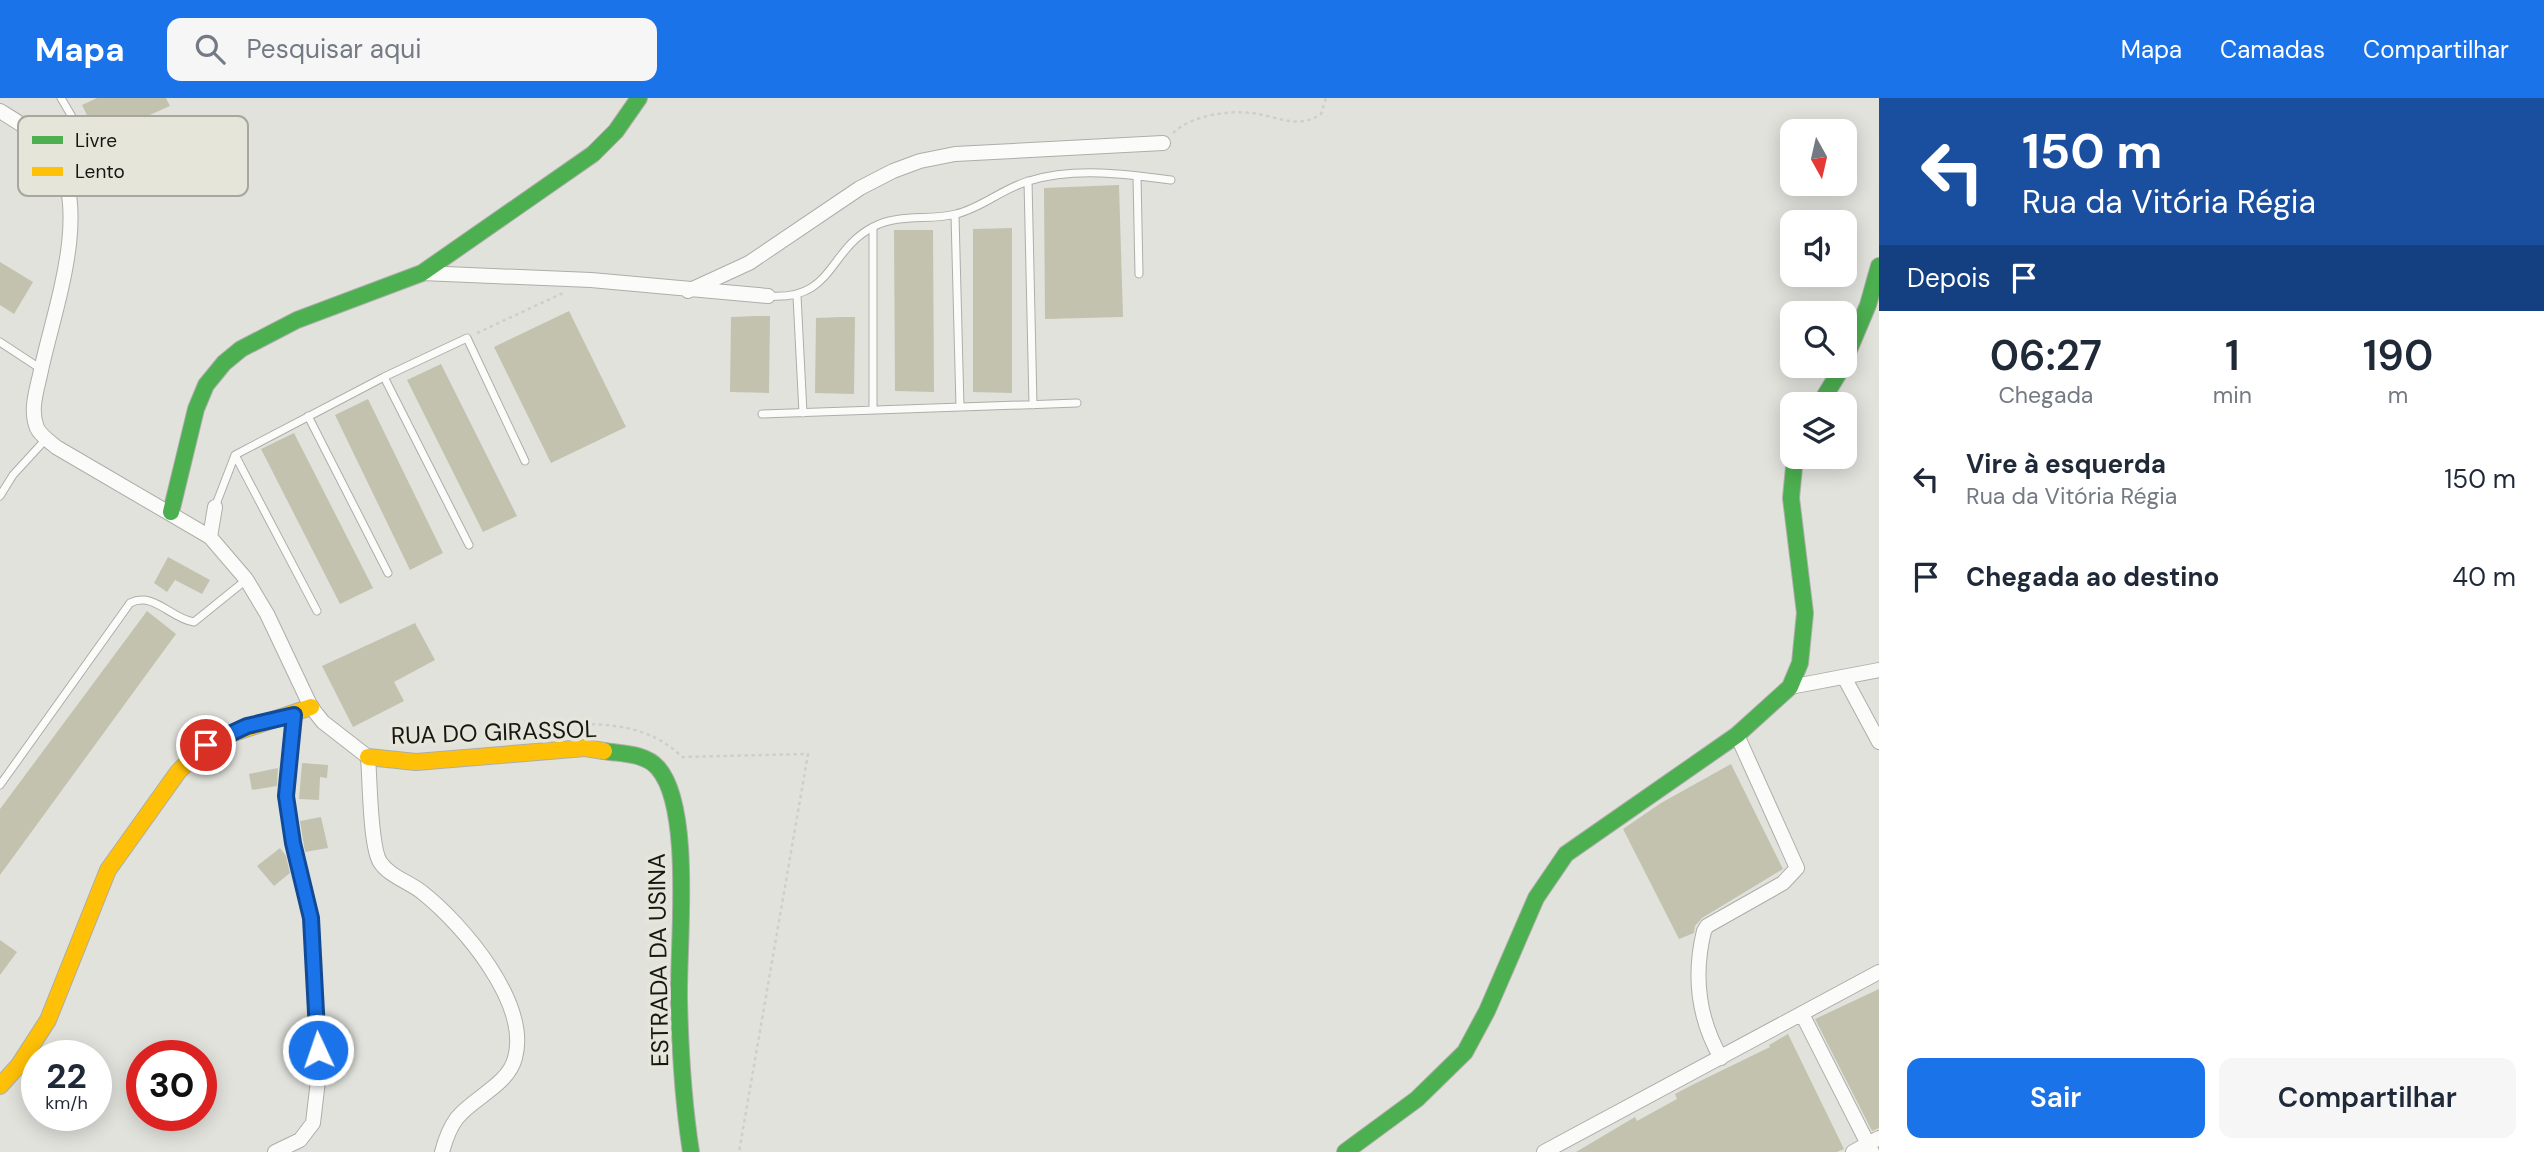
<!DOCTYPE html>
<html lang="pt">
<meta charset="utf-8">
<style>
body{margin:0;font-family:"DM Sans",sans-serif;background:#f6f6f7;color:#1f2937;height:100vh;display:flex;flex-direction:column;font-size:26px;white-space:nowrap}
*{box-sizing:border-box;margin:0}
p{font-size:23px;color:#747a83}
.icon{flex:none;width:38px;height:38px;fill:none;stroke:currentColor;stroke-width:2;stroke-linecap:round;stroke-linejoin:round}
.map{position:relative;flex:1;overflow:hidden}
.side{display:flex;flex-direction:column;background:#fff;width:665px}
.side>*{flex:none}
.banner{background:#1a4fa0;color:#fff;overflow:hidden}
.needle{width:46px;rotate:172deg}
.fabs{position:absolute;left:1780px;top:21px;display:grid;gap:14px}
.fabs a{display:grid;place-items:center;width:77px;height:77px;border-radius:14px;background:#fff;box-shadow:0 4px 18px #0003;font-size:35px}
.speed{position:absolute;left:21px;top:942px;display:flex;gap:14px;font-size:35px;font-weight:700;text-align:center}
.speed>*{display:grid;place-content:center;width:91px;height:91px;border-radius:50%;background:#fff;box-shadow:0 4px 18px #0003;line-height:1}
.speed small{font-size:18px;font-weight:400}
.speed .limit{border:10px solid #d22;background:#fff;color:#111}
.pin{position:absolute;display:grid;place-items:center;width:60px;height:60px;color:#fff;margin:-30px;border:4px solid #fff;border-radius:50%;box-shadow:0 2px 7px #0007}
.me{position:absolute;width:77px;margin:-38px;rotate:357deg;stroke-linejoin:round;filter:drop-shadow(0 0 5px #0008)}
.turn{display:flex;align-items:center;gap:24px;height:147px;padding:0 28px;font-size:32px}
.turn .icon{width:91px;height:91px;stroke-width:2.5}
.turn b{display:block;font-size:49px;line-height:60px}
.then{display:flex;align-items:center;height:66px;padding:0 28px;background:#0003;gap:14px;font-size:26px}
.eta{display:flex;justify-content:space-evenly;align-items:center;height:119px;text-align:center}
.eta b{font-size:42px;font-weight:600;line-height:49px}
.primary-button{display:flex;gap:14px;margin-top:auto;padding:14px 28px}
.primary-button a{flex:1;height:80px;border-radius:14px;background:#1a73e8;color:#fff;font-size:28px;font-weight:600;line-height:80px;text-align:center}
.primary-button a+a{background:#f6f6f7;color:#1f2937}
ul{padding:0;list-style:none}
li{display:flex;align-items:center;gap:21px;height:98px;padding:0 28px}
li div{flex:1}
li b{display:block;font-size:26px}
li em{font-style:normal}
header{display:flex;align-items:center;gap:42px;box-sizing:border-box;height:98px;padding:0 35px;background:#1a73e8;color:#fff}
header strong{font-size:33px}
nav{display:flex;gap:38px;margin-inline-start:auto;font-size:24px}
.search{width:490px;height:63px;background:#f6f6f7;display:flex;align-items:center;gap:18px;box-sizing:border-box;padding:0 24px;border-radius:14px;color:#747a83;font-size:26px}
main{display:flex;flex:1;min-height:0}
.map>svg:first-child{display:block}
.building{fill:#c2c2ae}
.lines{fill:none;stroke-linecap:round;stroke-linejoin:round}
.lane-casing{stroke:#adada9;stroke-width:9}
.street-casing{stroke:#adada9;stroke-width:16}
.fast-casing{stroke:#adada9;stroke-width:18}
.slow-casing{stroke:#adada9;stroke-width:18}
.path{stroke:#cececd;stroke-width:2.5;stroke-dasharray:3.5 3.5;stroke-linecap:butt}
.lane{stroke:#fbfbfa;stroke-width:7}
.street{stroke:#fbfbfa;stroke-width:14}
.fast{stroke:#4caf50;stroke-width:16}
.slow{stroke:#ffc107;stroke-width:16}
.route-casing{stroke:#114b97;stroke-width:18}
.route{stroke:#1a73e8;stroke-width:12}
.labels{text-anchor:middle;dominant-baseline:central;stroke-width:7;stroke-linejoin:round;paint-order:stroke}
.street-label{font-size:24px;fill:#161613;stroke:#e5e5da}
.key{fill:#e5e5da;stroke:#a7a79e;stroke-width:2}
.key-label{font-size:19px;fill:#161613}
</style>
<header>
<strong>Mapa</strong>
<div class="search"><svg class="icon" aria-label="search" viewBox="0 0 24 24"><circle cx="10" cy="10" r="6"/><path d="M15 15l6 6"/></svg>Pesquisar aqui</div>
<nav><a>Mapa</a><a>Camadas</a><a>Compartilhar</a></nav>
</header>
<main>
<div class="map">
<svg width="1879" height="1054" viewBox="0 0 1879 1054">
<rect width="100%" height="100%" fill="#e2e2dd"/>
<path class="building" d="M 97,0 L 166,0 L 170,8 L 98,40 L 82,7 Z
M 1119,87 L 1123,219 L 1045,221 L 1044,90 Z
M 1012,130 L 1012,295 L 973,294 L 973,131 Z
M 894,132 L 933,132 L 934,294 L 895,293 Z
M 0,164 L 33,184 L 14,216 L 0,207 Z
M 569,213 L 626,329 L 551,365 L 494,249 Z
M 756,218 L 770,218 L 769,295 L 730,294 L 731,219 Z
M 841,219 L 855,219 L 854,296 L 815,295 L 816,220 Z
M 441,266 L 517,418 L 483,434 L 407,282 Z
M 368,301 L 443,455 L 410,472 L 335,317 Z
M 294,335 L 373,490 L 340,506 L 261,351 Z
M 168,459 L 210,482 L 202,496 L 175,482 L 167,494 L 154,485 Z
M 147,513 L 176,536 L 0,777 L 0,711 Z
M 415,525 L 435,562 L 394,584 L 404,603 L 353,629 L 322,568 Z
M 302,665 L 328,667 L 327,680 L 320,679 L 319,702 L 299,701 Z
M 1731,666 L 1783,771 L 1702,820 L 1695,828 L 1694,835 L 1679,841 L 1623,731 L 1661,705 Z
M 278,670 L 277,688 L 252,692 L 249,676 Z
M 321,719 L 328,750 L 305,754 L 300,723 Z
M 280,750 L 286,758 L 290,775 L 274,788 L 257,768 Z
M 0,842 L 17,854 L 0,877 Z
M 1879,891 L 1879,1030 L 1872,1033 L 1815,921 Z
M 1788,936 L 1844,1051 L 1837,1054 L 1576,1054 L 1635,1019 L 1637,1023 L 1677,1001 L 1675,996 L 1694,986 L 1770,949 L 1769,947 Z"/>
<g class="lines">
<g class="lane-casing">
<path id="lane" d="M 61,0 L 99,65
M 1137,78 L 1139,176
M 1028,83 L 1033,307
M 955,117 L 960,309
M 873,129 L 873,312
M 768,198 C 834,203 827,153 873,129 C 899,115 929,123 956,116 C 982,110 1003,90 1029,83 C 1074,69 1126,76 1171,82
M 797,198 L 803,315
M 0,244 L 41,271
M 384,279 L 469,447
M 762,316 L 1077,305
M 308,318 L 388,475
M 235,357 L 317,513
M 0,398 L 13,377 L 46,341
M 215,409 L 235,357 L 384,279 L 467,240 L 525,363
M 0,687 L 130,505 C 154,493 171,521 194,524 L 246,482"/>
</g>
<g class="street-casing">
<path id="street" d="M 0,13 C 21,26 44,39 57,61 C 91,118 52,217 40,277 C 36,294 30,313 37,330 C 41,338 49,343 56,349 L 210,439
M 422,175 L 591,182 L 768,198
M 688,193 L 749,165 L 860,90 L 893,73 L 920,63 L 955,56 L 1163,45
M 215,409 L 210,439 L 246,481 L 267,516 L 311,609 L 323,624 L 368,659 C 370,682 370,748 380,764 C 390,779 410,784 423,795 C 463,827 530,905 515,960 C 508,987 474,999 457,1020 C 450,1029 445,1043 442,1054
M 1844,579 L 1879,644
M 1790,589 L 1879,572
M 1802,916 L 1872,1054
M 1721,960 C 1698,920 1693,878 1704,833 L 1707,828 L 1783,785 L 1797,770 L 1737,637
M 275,1054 L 300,1042 L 313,1025 L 319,974 L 311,820 L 293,745 L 286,698 L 294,617
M 1544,1054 L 1879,874
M 1853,1054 L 1879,1040"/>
</g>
<g class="fast-casing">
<path id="fast" d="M 1844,264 L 1868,207 L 1879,168
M 1820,306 L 1843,268
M 171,414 L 196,311 L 206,287 L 224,265 L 241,251 L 297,222 L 422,175 L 593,56 L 616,33 L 639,0
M 604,653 C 622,656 645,655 658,670 C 693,710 678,846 679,900 C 680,951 683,1003 691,1054
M 1345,1054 L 1417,1001 L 1465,954 L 1487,913 L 1536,800 L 1566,756 L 1737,637 L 1790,589 L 1800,565 L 1805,515 L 1791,400 L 1795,359"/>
</g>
<g class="slow-casing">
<path id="slow" d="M 368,659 L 416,664 L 585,650 L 604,653
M 0,988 L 19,967 L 48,922 L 108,772 L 178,674 L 199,653 L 219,640 L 311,609"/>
</g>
<path class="path" d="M 1173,35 C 1190,18 1227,12 1252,15 C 1277,18 1298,32 1321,16 L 1326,0
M 477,235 L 563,195
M 499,640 L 506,630 C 566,628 636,613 682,659 L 808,656 L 739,1054"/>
<use href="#lane" class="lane"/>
<use href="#street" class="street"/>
<use href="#fast" class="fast"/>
<use href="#slow" class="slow"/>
</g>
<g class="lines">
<g class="route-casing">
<path id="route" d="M 206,647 L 247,628 L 294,617 L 286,698 L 293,745 L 311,820 L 318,952"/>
</g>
<use href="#route" class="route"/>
</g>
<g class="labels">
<g class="street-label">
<text transform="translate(494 634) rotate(-2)">RUA DO GIRASSOL</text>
<text transform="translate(658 862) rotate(-91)">ESTRADA DA USINA</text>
</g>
</g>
<rect x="18" y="18" width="230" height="80" rx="10" class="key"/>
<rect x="32" y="38" width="31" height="8" fill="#4caf50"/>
<rect x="32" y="69" width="31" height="9" fill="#ffc107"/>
<g class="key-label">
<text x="75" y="49">Livre</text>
<text x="75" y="80">Lento</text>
</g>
</svg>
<div class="fabs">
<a><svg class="needle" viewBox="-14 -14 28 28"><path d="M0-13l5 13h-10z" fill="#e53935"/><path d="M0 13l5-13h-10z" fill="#747a83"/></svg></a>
<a><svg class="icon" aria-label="sound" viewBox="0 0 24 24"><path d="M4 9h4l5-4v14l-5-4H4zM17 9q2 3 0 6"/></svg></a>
<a><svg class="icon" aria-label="search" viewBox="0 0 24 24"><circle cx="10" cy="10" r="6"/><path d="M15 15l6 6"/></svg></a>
<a><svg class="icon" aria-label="layers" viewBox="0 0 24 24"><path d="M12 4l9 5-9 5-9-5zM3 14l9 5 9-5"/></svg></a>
</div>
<div class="speed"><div>22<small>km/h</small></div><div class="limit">30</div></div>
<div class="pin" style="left:206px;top:647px;background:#d93025"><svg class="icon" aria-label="arrive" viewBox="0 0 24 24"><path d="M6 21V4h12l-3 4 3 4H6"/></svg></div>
<svg class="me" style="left:318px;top:952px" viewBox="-20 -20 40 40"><circle r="17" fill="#1a73e8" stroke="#fff" stroke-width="3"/><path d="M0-11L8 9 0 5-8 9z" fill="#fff"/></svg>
</div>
<section class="side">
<div class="banner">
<div class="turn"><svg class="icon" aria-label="left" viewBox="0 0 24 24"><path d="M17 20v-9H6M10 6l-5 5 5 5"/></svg><div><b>150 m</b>Rua da Vitória Régia</div></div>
<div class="then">Depois<svg class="icon" aria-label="arrive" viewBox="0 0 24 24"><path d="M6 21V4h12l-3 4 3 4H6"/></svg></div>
</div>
<div class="eta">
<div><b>06:27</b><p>Chegada</p></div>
<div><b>1</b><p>min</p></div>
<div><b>190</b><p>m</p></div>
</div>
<ul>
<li><svg class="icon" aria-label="left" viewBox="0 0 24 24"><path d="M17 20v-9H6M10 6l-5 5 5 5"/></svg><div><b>Vire à esquerda</b><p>Rua da Vitória Régia</p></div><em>150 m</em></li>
<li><svg class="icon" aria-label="arrive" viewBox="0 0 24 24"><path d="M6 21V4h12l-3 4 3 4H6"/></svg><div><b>Chegada ao destino</b></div><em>40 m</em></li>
</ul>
<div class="primary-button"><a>Sair</a><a>Compartilhar</a></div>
</section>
</main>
